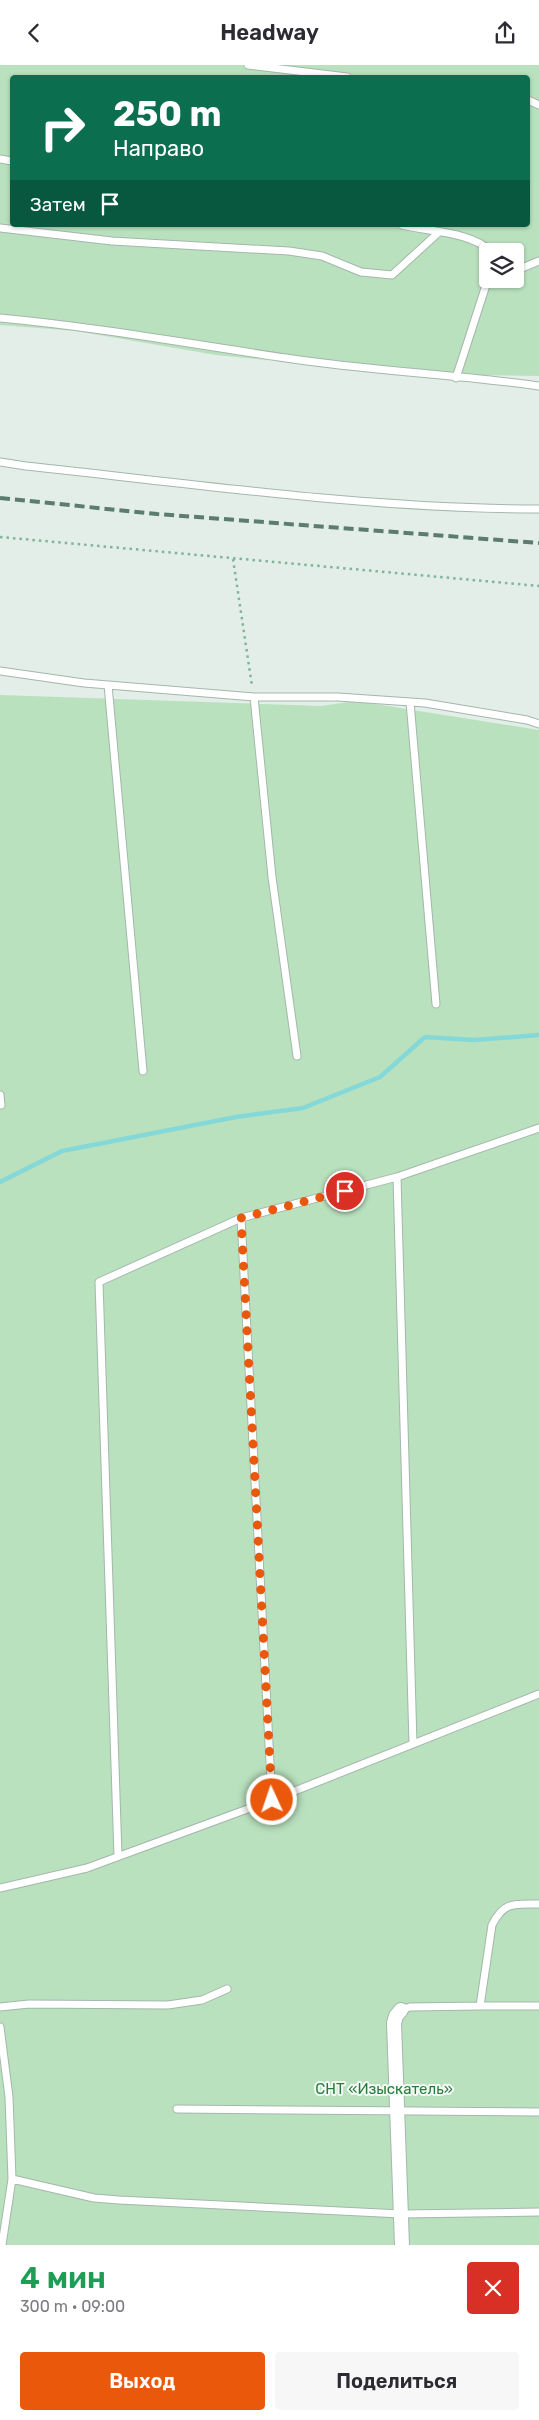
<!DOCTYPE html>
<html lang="ru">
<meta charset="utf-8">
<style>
body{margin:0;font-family:Rubik,sans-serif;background:#f7f7f7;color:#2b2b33;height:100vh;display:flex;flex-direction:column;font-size:19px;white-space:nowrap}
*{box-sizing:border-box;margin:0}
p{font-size:16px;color:#7c7c81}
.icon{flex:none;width:28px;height:28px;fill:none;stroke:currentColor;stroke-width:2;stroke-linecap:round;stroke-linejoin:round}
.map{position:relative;height:2180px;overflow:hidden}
.sheet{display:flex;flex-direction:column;background:#fff;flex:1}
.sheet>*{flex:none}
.guide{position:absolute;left:10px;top:10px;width:520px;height:152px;border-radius:5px;box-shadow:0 1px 4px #0004;background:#0b6e4f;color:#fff;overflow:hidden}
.tools{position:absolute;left:479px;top:178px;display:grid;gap:10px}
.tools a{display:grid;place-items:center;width:45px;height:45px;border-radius:5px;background:#fff;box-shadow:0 1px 4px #0004;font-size:25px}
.pin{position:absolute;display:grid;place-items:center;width:42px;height:42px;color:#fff;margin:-21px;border:2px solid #fff;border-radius:50%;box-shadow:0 1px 5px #0007}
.me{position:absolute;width:55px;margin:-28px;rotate:357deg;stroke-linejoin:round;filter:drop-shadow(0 0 4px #0008)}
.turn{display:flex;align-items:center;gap:18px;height:105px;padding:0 20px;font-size:22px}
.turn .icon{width:65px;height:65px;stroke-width:2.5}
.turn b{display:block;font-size:35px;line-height:42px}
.then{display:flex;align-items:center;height:48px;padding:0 20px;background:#0003;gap:10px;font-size:19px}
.round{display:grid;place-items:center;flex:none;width:52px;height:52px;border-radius:5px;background:#f7f7f7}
.summary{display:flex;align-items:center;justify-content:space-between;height:85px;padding:0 20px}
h1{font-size:30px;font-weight:600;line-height:38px;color:#1e9e55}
.cta{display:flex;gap:10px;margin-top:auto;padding:10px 20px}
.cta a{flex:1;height:58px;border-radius:5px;background:#ea580c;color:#fff;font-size:20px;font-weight:600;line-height:58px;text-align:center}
.cta a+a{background:#f7f7f7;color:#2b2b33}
header{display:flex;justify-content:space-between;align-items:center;height:65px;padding:0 20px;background:#fff;font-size:22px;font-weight:600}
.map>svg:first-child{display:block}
.green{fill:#b9e1be;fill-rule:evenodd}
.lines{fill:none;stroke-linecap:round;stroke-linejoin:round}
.stream{stroke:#85d8d8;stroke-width:4.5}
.lane-casing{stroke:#a4b7ad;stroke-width:9}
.street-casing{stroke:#a4b7ad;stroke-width:16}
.path{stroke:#80b49c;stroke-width:2.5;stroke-dasharray:2.5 4;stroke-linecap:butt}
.lane{stroke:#fff;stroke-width:7}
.street{stroke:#fff;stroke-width:14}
.rail{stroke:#5b7c6e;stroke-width:4;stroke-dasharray:10 5;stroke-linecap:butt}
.route{stroke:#ea580c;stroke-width:9;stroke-dasharray:0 16.2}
.labels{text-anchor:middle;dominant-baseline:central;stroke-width:4;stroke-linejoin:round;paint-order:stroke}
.park-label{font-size:15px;fill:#267c3a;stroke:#f3faf6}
</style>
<header><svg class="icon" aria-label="back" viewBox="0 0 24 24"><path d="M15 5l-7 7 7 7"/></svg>Headway<svg class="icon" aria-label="share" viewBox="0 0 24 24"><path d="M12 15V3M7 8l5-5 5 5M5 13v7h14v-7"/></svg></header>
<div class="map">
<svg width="539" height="2180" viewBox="0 0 539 2180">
<rect width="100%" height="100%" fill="#e2eee7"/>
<path class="green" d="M 0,0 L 539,0 L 539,311 L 410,309 L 295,298 L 216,290 L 76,266 L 0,260 ZM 12,12 L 528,12 L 528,160 L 12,160 ZM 488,186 L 515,186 L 515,214 L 488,214 Z
M 0,630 L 321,641 L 356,636 L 539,665 L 539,2180 L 0,2180 Z"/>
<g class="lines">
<path class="stream" d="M 0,1117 L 62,1086 L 236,1052 L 303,1043 L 380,1012 L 425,972 L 474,975 L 539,970"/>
<g class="lane-casing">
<path id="lane" d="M 248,0 L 347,12
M 528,35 L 539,40
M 0,94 L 12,96
M 402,160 C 430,167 468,166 491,186
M 0,163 L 112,176 L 289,186 L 322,191 L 361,207 L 392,210 L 438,168
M 515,203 L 522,203 L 539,196
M 0,253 C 96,262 191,279 286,293 C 370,306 455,309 539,321
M 456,313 L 488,214
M 0,397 L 26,401 C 196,419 368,444 539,444
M 0,606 L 84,618 L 254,632 L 338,632 L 425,638 L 527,655 L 539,659
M 108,620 L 143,1006
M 254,632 L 272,812 L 297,991
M 410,637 L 436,939
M 0,1030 L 1,1040
M 397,1112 L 413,1679
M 241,1153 L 272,1735
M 118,1791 L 99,1217 L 241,1153 L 397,1112 L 539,1063
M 0,1823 L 87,1803 L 272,1735 L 539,1629
M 480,1941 L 539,1941
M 0,1942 L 29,1939 L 168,1940 L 202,1935 L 227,1924
M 401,1945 L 410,1942 L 480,1941 L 492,1860 C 504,1836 515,1839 539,1839
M 0,1962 L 9,2032 L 12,2114 L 2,2180
M 177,2044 L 539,2047
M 12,2114 L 94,2133 L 119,2135 L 401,2149 L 539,2147"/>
</g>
<g class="street-casing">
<path id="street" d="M 401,1945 L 396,1951 L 394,1958 L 402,2180"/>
</g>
<path class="path" d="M 0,472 L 539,521
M 233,494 L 252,621"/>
<use href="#lane" class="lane"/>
<use href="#street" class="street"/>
<path class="rail" d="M 0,433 L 157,449 L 539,478"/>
</g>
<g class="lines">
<path class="route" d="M 272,1735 L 241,1153 L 345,1126"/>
</g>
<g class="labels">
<g class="park-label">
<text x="384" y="2024">СНТ «Изыскатель»</text>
</g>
</g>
</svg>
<div class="tools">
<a><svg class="icon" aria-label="layers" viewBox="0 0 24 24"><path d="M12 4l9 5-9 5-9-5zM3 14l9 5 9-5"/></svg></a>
</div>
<div class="pin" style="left:345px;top:1126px;background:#d93025"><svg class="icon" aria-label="arrive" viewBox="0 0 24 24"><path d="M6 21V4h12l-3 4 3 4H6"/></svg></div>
<svg class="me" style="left:272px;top:1735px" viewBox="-20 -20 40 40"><circle r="17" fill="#ea580c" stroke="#fff" stroke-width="3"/><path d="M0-11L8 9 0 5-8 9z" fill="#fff"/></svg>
<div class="guide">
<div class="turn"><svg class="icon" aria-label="right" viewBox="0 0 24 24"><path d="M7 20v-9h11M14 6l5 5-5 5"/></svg><div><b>250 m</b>Направо</div></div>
<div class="then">Затем<svg class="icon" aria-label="arrive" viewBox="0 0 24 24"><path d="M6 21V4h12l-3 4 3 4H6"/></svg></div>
</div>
</div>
<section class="sheet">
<div class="summary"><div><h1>4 мин</h1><p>300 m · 09:00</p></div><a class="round" style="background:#d93025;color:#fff"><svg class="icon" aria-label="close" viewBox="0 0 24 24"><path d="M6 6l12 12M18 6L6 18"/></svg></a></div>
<div class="cta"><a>Выход</a><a>Поделиться</a></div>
</section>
